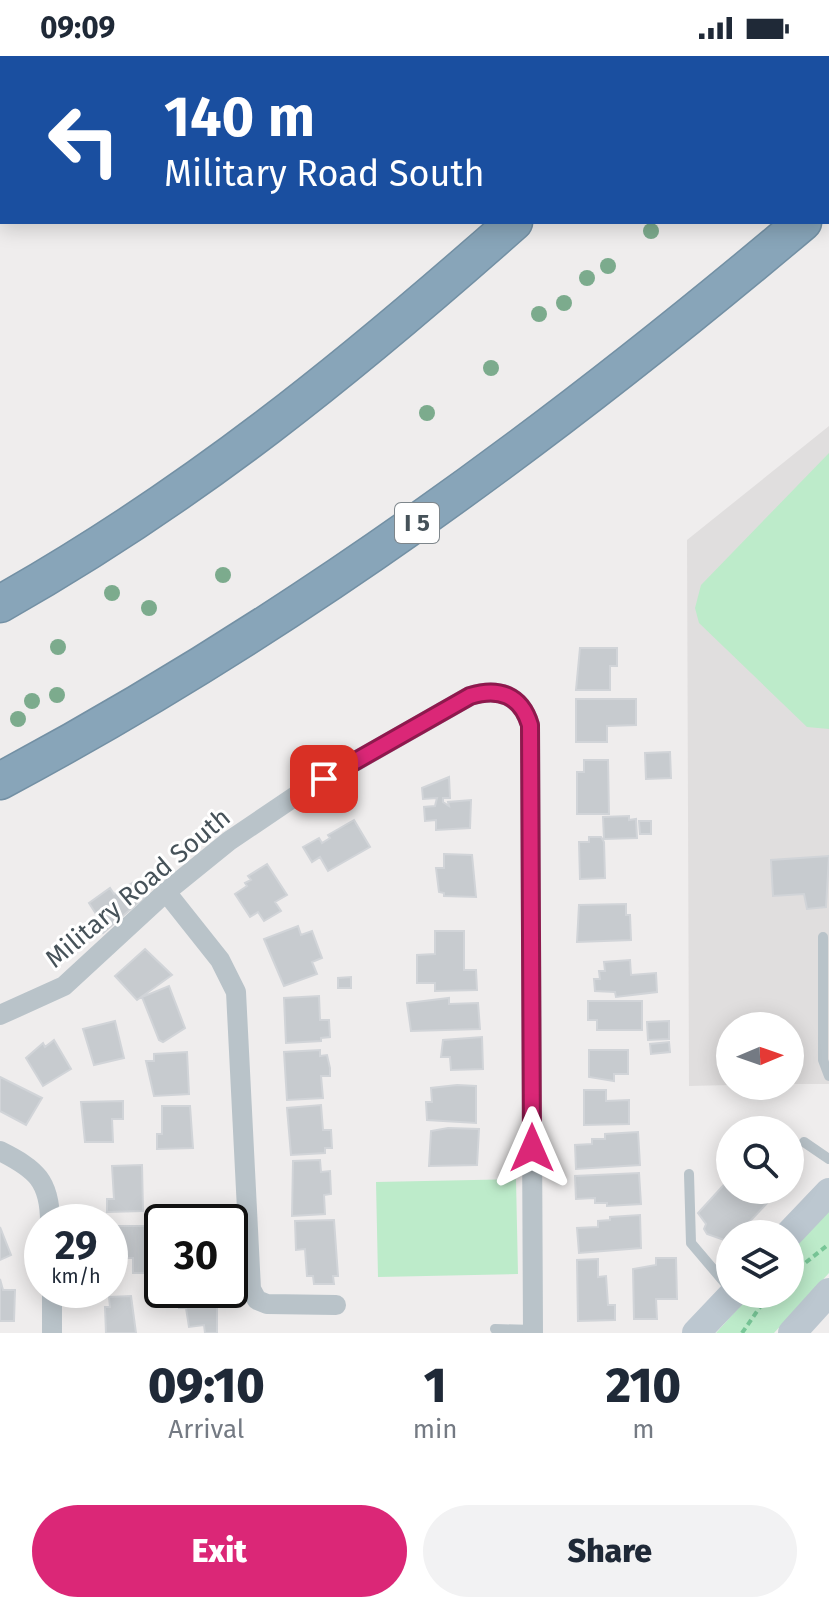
<!DOCTYPE html>
<style>
body{margin:0;font-family:"Fira Sans",sans-serif;background:#f2f2f3;color:#1f2937;height:100vh;display:flex;flex-direction:column;font-size:30px;white-space:nowrap}
*{box-sizing:border-box;margin:0}
p{font-size:26px;color:#747a83}
.icon{flex:none;width:44px;height:44px;fill:none;stroke:currentColor;stroke-width:2;stroke-linecap:round;stroke-linejoin:round}
.map{position:relative;height:1277px;overflow:hidden}
.sheet{display:flex;flex-direction:column;background:#fff;flex:1}
.sheet>*{flex:none}
.guide{position:absolute;left:0px;top:0px;width:830px;height:168px;box-shadow:0 4px 20px #0003;background:#1a4fa0;color:#fff;overflow:hidden}
.needle{width:52px;rotate:88deg}
.buttons{position:absolute;left:716px;top:956px;display:grid;gap:16px}
.buttons a{display:grid;place-items:center;width:88px;height:88px;border-radius:50%;background:#fff;box-shadow:0 4px 20px #0003;font-size:40px}
.speed{position:absolute;left:24px;top:1148px;display:flex;gap:16px;font-size:40px;font-weight:700;text-align:center}
.speed>*{display:grid;place-content:center;width:104px;height:104px;border-radius:50%;background:#fff;box-shadow:0 4px 20px #0003;line-height:1}
.speed small{font-size:20px;font-weight:400}
.speed .limit{border:4px solid #111;border-radius:12px;background:#fff;color:#111}
.pin{position:absolute;display:grid;place-items:center;width:68px;height:68px;color:#fff;margin:-34px;border-radius:16px;box-shadow:0 4px 12px #0006}
.me{position:absolute;width:88px;margin:-44px;rotate:0deg;stroke-linejoin:round;filter:drop-shadow(0 0 6px #0008)}
.turn{display:flex;align-items:center;gap:28px;height:168px;padding:0 32px;font-size:36px}
.turn .icon{width:104px;height:104px;stroke-width:2.5}
.turn b{display:block;font-size:56px;line-height:68px}
.eta{display:flex;justify-content:space-evenly;align-items:center;height:136px;text-align:center}
.eta b{font-size:48px;font-weight:800;line-height:56px}
.cta{display:flex;gap:16px;margin-top:auto;padding:16px 32px}
.cta a{flex:1;height:92px;border-radius:48px;background:#db2777;color:#fff;font-size:32px;font-weight:800;line-height:92px;text-align:center}
.cta a+a{background:#f2f2f3;color:#1f2937}
.status{display:flex;justify-content:space-between;align-items:center;height:56px;padding:0 40px;background:#fff;direction:ltr}
.status svg{height:22px;fill:currentColor}
.map>svg:first-child{display:block}
.education{fill:#e0dede}
.green{fill:#bdebca}
.building{fill:#c7cbcf;stroke:#d1d4d8;stroke-width:2}
.lines{fill:none;stroke-linecap:round;stroke-linejoin:round}
.motorway-casing{stroke:#7390a4;stroke-width:39}
.path{stroke:#78c697;stroke-width:4;stroke-dasharray:6 4;stroke-linecap:butt}
.service{stroke:#b9c3c9;stroke-width:10}
.minor{stroke:#b9c3c9;stroke-width:20}
.secondary{stroke:#bcc7d0;stroke-width:28}
.motorway{stroke:#88a5b9;stroke-width:36}
.rail{stroke:#afb3b7;stroke-width:6}
.tree{fill:#7cab8d}
.route-casing{stroke:#8e194d;stroke-width:20}
.route{stroke:#db2777;stroke-width:14}
.labels{text-anchor:middle;dominant-baseline:central;stroke-width:6;stroke-linejoin:round;paint-order:stroke}
.shield{fill:#fff;stroke:#7e868b;stroke-width:2}
.shield-label{font-size:24px;font-weight:bold;fill:#465259}
.street-label{font-size:26px;fill:#465259;stroke:#fff}
</style>
<div class="status"><b>09:09</b><svg viewBox="0 0 49 12"><path d="M0 12V9h3v3zM5 12V6h3v6zM10 12V3h3v9zM15 12V0h3v12zM26 1h20v11H26zM47 4h2v5h-2z"/></svg></div>
<div class="map">
<svg width="829" height="1277" viewBox="0 0 829 1277">
<rect width="100%" height="100%" fill="#efeded"/>
<path class="education" d="M 829,370 L 829,1028 L 790,1028 L 790,970 L 730,970 L 730,1029 L 689,1030 L 687,484 Z"/>
<path class="green" d="M 829,397 L 829,673 L 807,671 L 699,567 L 695,552 L 701,529 Z
M 516,1123 L 518,1218 L 378,1221 L 376,1126 Z
M 829,1150 L 829,1217 L 774,1277 L 716,1277 L 751,1238 L 790,1238 L 790,1194 Z"/>
<path class="building" d="M 580,592 L 617,592 L 617,610 L 610,610 L 610,634 L 576,634 Z
M 576,643 L 636,643 L 636,669 L 607,670 L 607,686 L 576,686 Z
M 670,696 L 671,722 L 646,723 L 645,697 Z
M 584,704 L 608,704 L 609,758 L 577,758 L 577,716 L 584,716 Z
M 449,721 L 450,742 L 443,742 L 443,746 L 449,750 L 448,746 L 471,744 L 470,772 L 436,774 L 436,764 L 425,765 L 424,751 L 435,750 L 437,742 L 423,743 L 422,732 Z
M 629,760 L 629,764 L 636,763 L 637,782 L 604,783 L 603,761 Z
M 354,764 L 370,791 L 328,815 L 320,801 L 312,806 L 303,791 L 319,782 L 322,787 L 330,782 L 328,779 Z
M 639,765 L 651,765 L 651,778 L 640,778 Z
M 589,781 L 601,781 L 604,786 L 605,822 L 580,823 L 579,786 L 589,786 Z
M 444,798 L 472,799 L 476,841 L 444,840 L 444,837 L 439,836 L 436,812 L 444,812 Z
M 829,800 L 826,851 L 807,853 L 804,838 L 773,840 L 771,804 Z
M 267,808 L 287,839 L 275,846 L 281,855 L 264,865 L 258,856 L 250,861 L 235,838 L 247,830 L 245,827 L 251,824 L 248,820 Z
M 134,826 L 146,840 L 103,877 L 92,865 L 98,861 L 89,847 L 110,832 L 114,838 Z
M 626,848 L 626,859 L 630,859 L 631,884 L 577,886 L 579,849 Z
M 298,870 L 301,879 L 312,875 L 322,902 L 312,906 L 317,918 L 284,930 L 264,883 Z
M 435,875 L 464,875 L 464,914 L 476,914 L 477,934 L 435,935 L 435,927 L 417,927 L 417,899 L 435,898 Z
M 145,893 L 172,919 L 137,944 L 115,920 Z
M 630,904 L 631,919 L 656,917 L 657,936 L 616,941 L 615,936 L 595,935 L 594,923 L 600,923 L 599,915 L 605,915 L 604,906 Z
M 351,921 L 351,932 L 338,932 L 338,922 Z
M 169,930 L 185,972 L 163,986 L 159,984 L 142,941 Z
M 319,940 L 320,964 L 329,964 L 330,981 L 321,982 L 321,985 L 286,987 L 284,942 Z
M 449,942 L 449,948 L 478,947 L 480,973 L 411,975 L 407,947 Z
M 588,945 L 642,945 L 642,974 L 597,974 L 597,964 L 588,964 Z
M 115,965 L 124,1002 L 94,1009 L 83,973 Z
M 669,965 L 669,983 L 648,984 L 647,966 Z
M 482,981 L 483,1013 L 451,1014 L 450,1001 L 441,1001 L 443,984 Z
M 54,984 L 71,1013 L 43,1030 L 26,1002 L 43,987 L 45,991 Z
M 669,986 L 670,996 L 651,998 L 650,988 Z
M 320,994 L 320,1000 L 327,999 L 330,1012 L 330,1020 L 321,1020 L 323,1042 L 287,1044 L 284,996 Z
M 589,994 L 628,994 L 628,1018 L 614,1018 L 614,1025 L 589,1021 Z
M 187,996 L 189,1038 L 154,1040 L 146,1005 L 154,1005 L 154,998 Z
M 0,1021 L 42,1042 L 26,1069 L 0,1055 Z
M 457,1029 L 476,1030 L 476,1067 L 427,1064 L 426,1046 L 432,1046 L 431,1032 Z
M 584,1034 L 606,1034 L 606,1045 L 629,1044 L 629,1068 L 584,1069 Z
M 123,1045 L 123,1063 L 112,1063 L 113,1086 L 85,1086 L 81,1046 Z
M 321,1049 L 323,1074 L 331,1074 L 332,1092 L 325,1092 L 325,1097 L 291,1099 L 287,1052 Z
M 162,1050 L 190,1050 L 193,1092 L 157,1093 L 157,1078 L 162,1078 Z
M 448,1072 L 479,1073 L 477,1109 L 429,1110 L 431,1075 Z
M 638,1076 L 640,1109 L 576,1113 L 575,1089 L 592,1088 L 592,1083 L 605,1083 L 605,1078 Z
M 320,1104 L 321,1116 L 330,1115 L 331,1138 L 324,1139 L 325,1158 L 292,1160 L 293,1105 Z
M 142,1109 L 143,1155 L 107,1156 L 107,1143 L 114,1143 L 112,1110 Z
M 639,1117 L 641,1148 L 607,1150 L 607,1147 L 595,1147 L 595,1142 L 576,1143 L 575,1120 Z
M 730,1122 L 730,1134 L 765,1134 L 770,1144 L 738,1178 L 730,1178 L 730,1186 L 707,1178 L 704,1173 L 706,1168 L 698,1157 Z
M 640,1159 L 641,1192 L 579,1197 L 577,1172 L 598,1171 L 598,1165 L 610,1164 L 610,1161 Z
M 334,1164 L 338,1220 L 333,1220 L 334,1228 L 314,1228 L 313,1220 L 307,1220 L 305,1193 L 296,1194 L 295,1165 Z
M 152,1165 L 165,1165 L 162,1166 L 162,1217 L 133,1217 L 133,1202 L 116,1202 L 115,1174 L 118,1170 L 151,1170 Z
M 0,1171 L 11,1199 L 0,1204 Z
M 656,1202 L 676,1202 L 677,1243 L 656,1243 L 657,1263 L 634,1263 L 633,1213 L 656,1209 Z
M 598,1203 L 598,1221 L 606,1220 L 608,1249 L 615,1249 L 615,1264 L 578,1265 L 577,1204 Z
M 0,1223 L 3,1234 L 15,1234 L 14,1265 L 0,1265 Z
M 178,1234 L 217,1234 L 217,1277 L 205,1277 L 204,1269 L 189,1271 L 186,1252 L 179,1252 Z
M 131,1240 L 136,1277 L 106,1277 L 105,1251 L 110,1251 L 109,1241 Z"/>
<g class="lines">
<g class="motorway-casing">
<path id="motorway" d="M 700,2 L 702,0
M 828,145 L 829,144
M 0,548 C 193,439 349,312 514,166
M 0,725 C 290,570 553,377 803,166"/>
</g>
<path class="path" d="M 790,1219 L 829,1188
M 742,1277 L 769,1238"/>
<path class="service" d="M 98,2 L 100,0
M 0,83 L 2,81
M 823,881 L 823,1004 L 829,1020
M 804,1086 L 829,1103
M 689,1118 L 691,1187 L 730,1233
M 495,1273 L 533,1274"/>
<path class="minor" d="M 166,836 L 220,904 L 236,936 L 251,1233 L 257,1244 L 267,1248 L 336,1249
M 0,959 L 64,930 L 166,836 L 229,785 L 300,737 L 470,640 C 499,631 521,639 530,669 L 533,1277
M 0,1095 C 36,1113 50,1125 50,1166
M 52,1234 L 52,1277"/>
<path class="secondary" d="M 789,1178 L 829,1136
M 696,1277 L 733,1238
M 792,1277 L 829,1236"/>
<use href="#motorway" class="motorway"/>
<path class="rail" d="M 59,2 L 61,0
M 81,2 L 84,0
M 117,2 L 119,0
M 0,49 L 2,48
M 0,68 L 2,67
M 0,100 L 2,98"/>
</g>
<g class="tree">
<circle cx="651" cy="175" r="8"/>
<circle cx="608" cy="210" r="8"/>
<circle cx="587" cy="222" r="8"/>
<circle cx="564" cy="247" r="8"/>
<circle cx="539" cy="258" r="8"/>
<circle cx="491" cy="312" r="8"/>
<circle cx="427" cy="357" r="8"/>
<circle cx="223" cy="519" r="8"/>
<circle cx="112" cy="537" r="8"/>
<circle cx="149" cy="552" r="8"/>
<circle cx="58" cy="591" r="8"/>
<circle cx="57" cy="639" r="8"/>
<circle cx="32" cy="645" r="8"/>
<circle cx="18" cy="663" r="8"/>
</g>
<g class="lines">
<g class="route-casing">
<path id="route" d="M 324,723 L 470,640 C 499,631 521,639 530,669 L 532,1092"/>
</g>
<use href="#route" class="route"/>
</g>
<g class="labels">
<rect class="shield" x="395" y="447" width="44" height="40" rx="6"/>
<g class="shield-label">
<text x="417" y="467">I 5</text>
</g>
<g class="street-label">
<text transform="translate(138 832) rotate(-40)">Military Road South</text>
</g>
</g>
</svg>
<div class="buttons">
<a><svg class="needle" viewBox="-14 -14 28 28"><path d="M0-13l5 13h-10z" fill="#e53935"/><path d="M0 13l5-13h-10z" fill="#747a83"/></svg></a>
<a><svg class="icon" aria-label="search" viewBox="0 0 24 24"><circle cx="10" cy="10" r="6"/><path d="M15 15l6 6"/></svg></a>
<a><svg class="icon" aria-label="layers" viewBox="0 0 24 24"><path d="M12 4l9 5-9 5-9-5zM3 14l9 5 9-5"/></svg></a>
</div>
<div class="speed"><div>29<small>km/h</small></div><div class="limit">30</div></div>
<div class="pin" style="left:324px;top:723px;background:#d93025"><svg class="icon" aria-label="arrive" viewBox="0 0 24 24"><path d="M6 21V4h12l-3 4 3 4H6"/></svg></div>
<svg class="me" style="left:532px;top:1092px" viewBox="-20 -20 40 40"><path d="M0-17L14 15 0 8-14 15z" fill="#db2777" stroke="#fff" stroke-width="4"/></svg>
<div class="guide">
<div class="turn"><svg class="icon" aria-label="left" viewBox="0 0 24 24"><path d="M17 20v-9H6M10 6l-5 5 5 5"/></svg><div><b>140 m</b>Military Road South</div></div>
</div>
</div>
<section class="sheet">
<div class="eta">
<div><b>09:10</b><p>Arrival</p></div>
<div><b>1</b><p>min</p></div>
<div><b>210</b><p>m</p></div>
</div>
<div class="cta"><a>Exit</a><a>Share</a></div>
</section>
